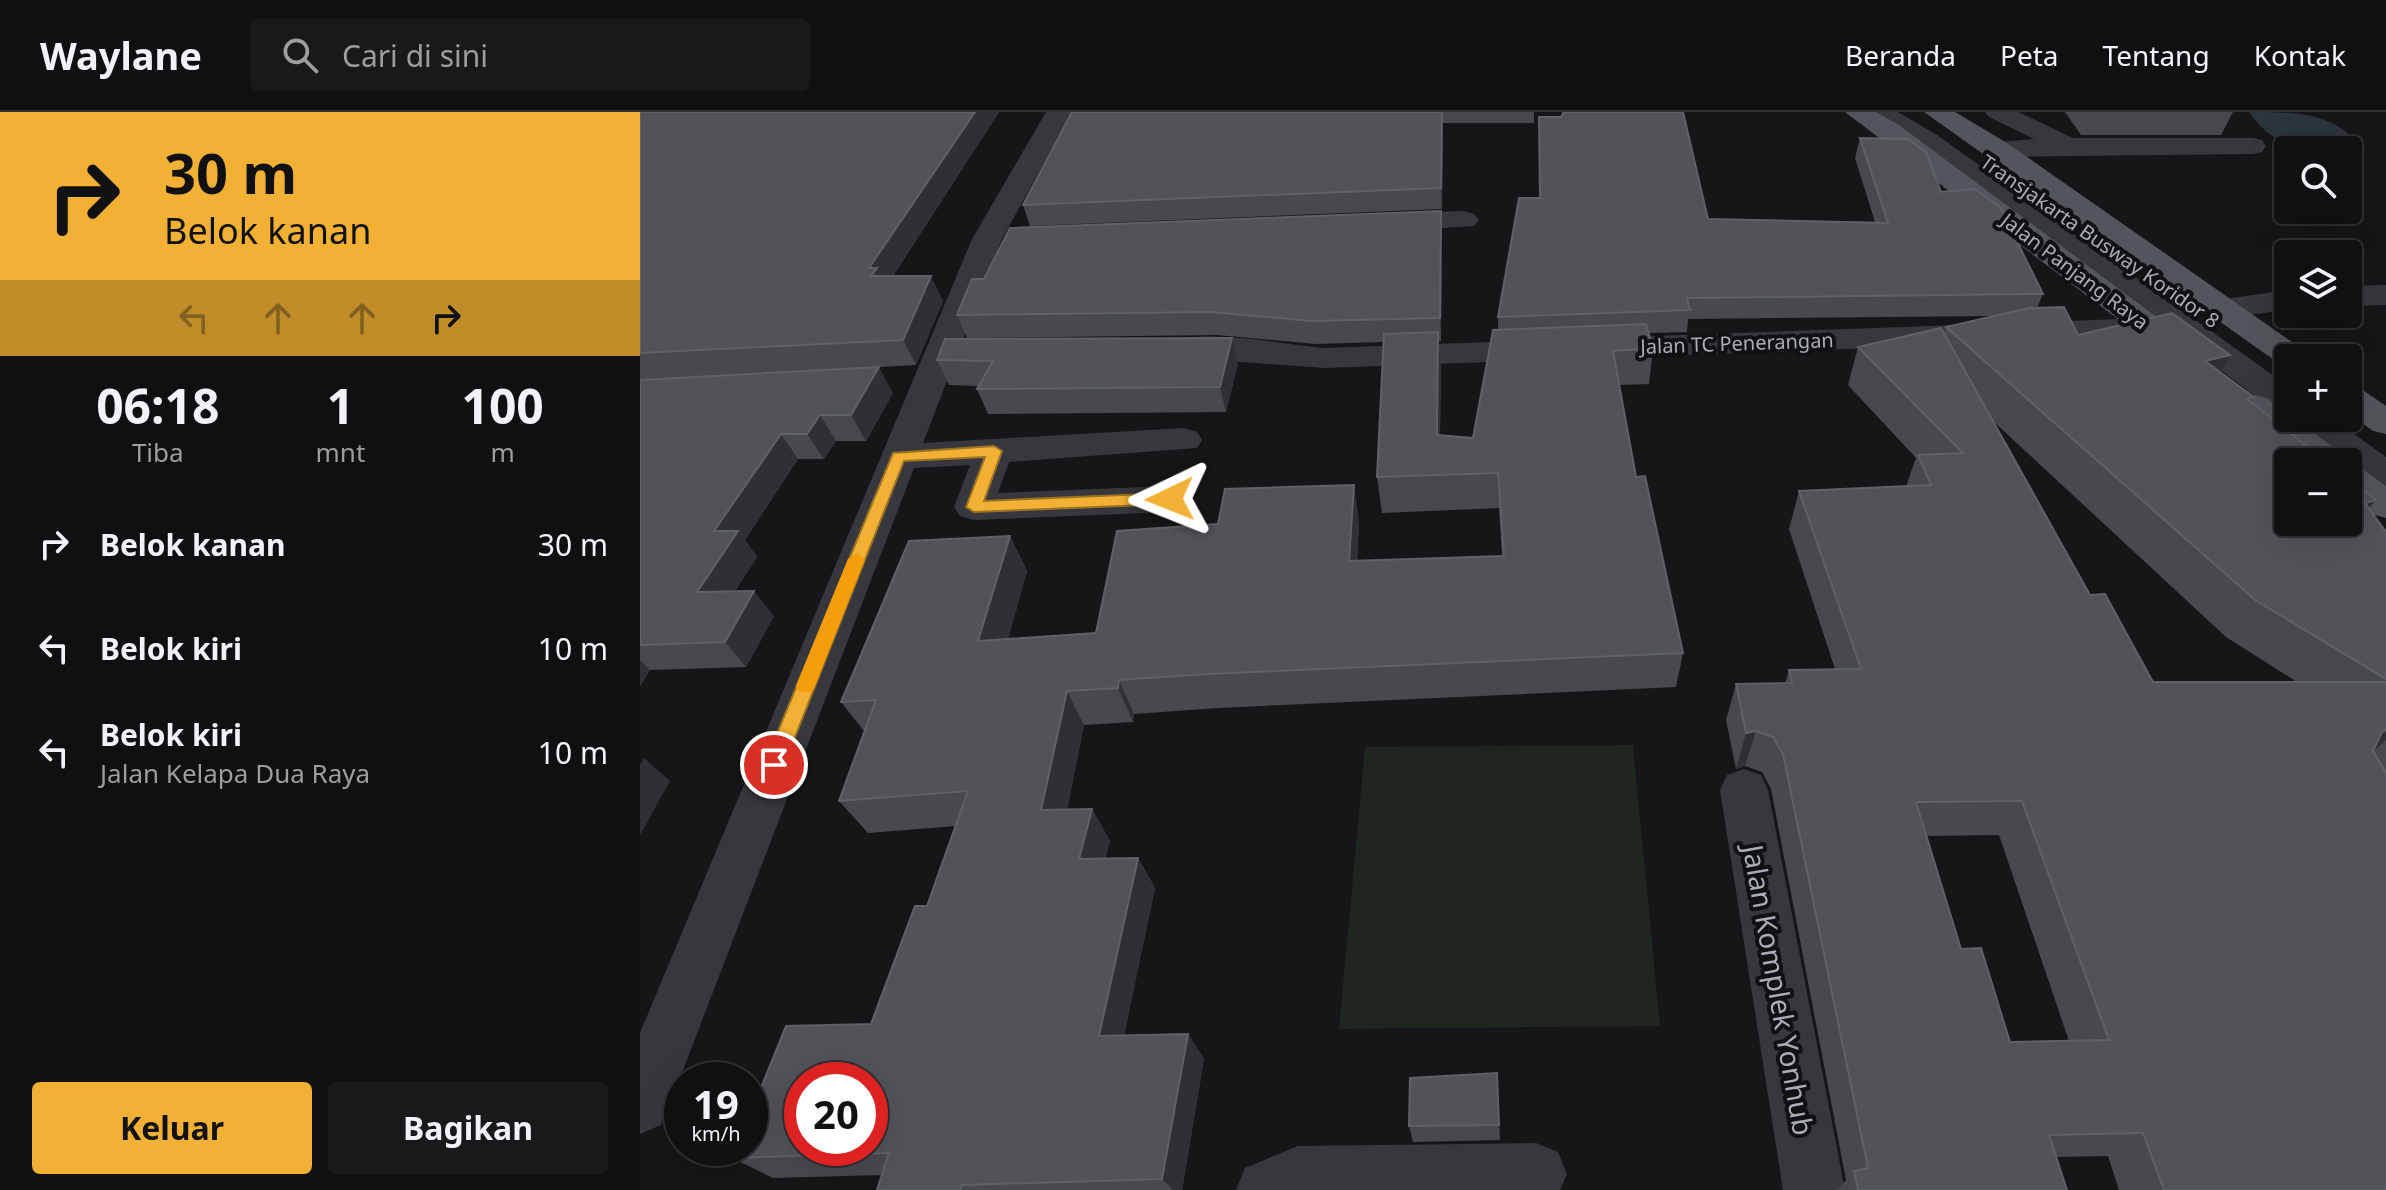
<!DOCTYPE html>
<html lang="id">
<meta charset="utf-8">
<style>
body{margin:0;font-family:"Noto Sans",sans-serif;background:#19191b;color:#f1f3f6;height:100vh;display:flex;flex-direction:column;font-size:30px;white-space:nowrap}
*{box-sizing:border-box;margin:0}
p{font-size:26px;color:#9c9d9f}
.icon{flex:none;width:44px;height:44px;fill:none;stroke:currentColor;stroke-width:2;stroke-linecap:round;stroke-linejoin:round}
.map{position:relative;flex:1;overflow:hidden}
.panel{display:flex;flex-direction:column;background:#101012;width:640px}
.panel>*{flex:none}
.banner{background:#f2b134;color:#111;overflow:hidden}
.tools{position:absolute;left:1634px;top:24px;display:grid;gap:16px}
.tools a{display:grid;place-items:center;width:88px;height:88px;border-radius:8px;background:#101012;box-shadow:0 8px 32px #0002,0 0 0 2px #303032;font-size:40px}
.speed{position:absolute;left:24px;top:950px;display:flex;gap:16px;font-size:40px;font-weight:700;text-align:center}
.speed>*{display:grid;place-content:center;width:104px;height:104px;border-radius:50%;background:#101012;box-shadow:0 8px 32px #0002,0 0 0 2px #303032;line-height:1}
.speed small{font-size:20px;font-weight:400}
.speed .limit{border:12px solid #d22;background:#fff;color:#111}
.pin{position:absolute;display:grid;place-items:center;width:68px;height:68px;color:#fff;margin:-34px;border:4px solid #fff;border-radius:50%;box-shadow:0 2px 8px #0007}
.me{position:absolute;width:88px;margin:-44px;rotate:268deg;stroke-linejoin:round;filter:drop-shadow(0 0 6px #0008)}
.turn{display:flex;align-items:center;gap:28px;height:168px;padding:0 32px;font-size:36px}
.turn .icon{width:104px;height:104px;stroke-width:2.5}
.turn b{display:block;font-size:56px;line-height:68px}
.lanes{display:flex;align-items:center;height:76px;padding:0 32px;background:#0003;justify-content:center;gap:40px;direction:ltr}
.lanes .off{opacity:.35}
.eta{display:flex;justify-content:space-evenly;align-items:center;height:136px;text-align:center}
.eta b{font-size:48px;font-weight:700;line-height:56px}
.action{display:flex;gap:16px;margin-top:auto;padding:16px 32px}
.action a{flex:1;height:92px;border-radius:8px;background:#f2b134;color:#111;font-size:32px;font-weight:700;line-height:92px;text-align:center}
.action a+a{background:#19191b;color:#f1f3f6}
ul{padding:0;list-style:none}
li{display:flex;align-items:center;gap:24px;height:104px;padding:0 32px}
li div{flex:1}
li b{display:block;font-size:30px}
li em{font-style:normal}
header{display:flex;align-items:center;gap:48px;box-sizing:border-box;height:112px;padding:0 40px;background:#101012;border-bottom:2px solid #303032}
header strong{font-size:38px}
nav{display:flex;gap:44px;margin-inline-start:auto;font-size:28px}
.search{width:560px;height:72px;background:#19191b;display:flex;align-items:center;gap:20px;box-sizing:border-box;padding:0 28px;border-radius:8px;color:#9c9d9f;font-size:30px}
main{display:flex;flex:1;min-height:0}
.map>svg:first-child{display:block}
.green{fill:#1e261f}
.lines{fill:none;stroke-linecap:round;stroke-linejoin:round}
.river{fill:#2c353c;fill-rule:evenodd}
.minor{fill:#37383d;fill-rule:evenodd}
.major{fill:#53555c;fill-rule:evenodd}
.wall{fill:#47494d;fill-rule:evenodd}
.shaded-wall{fill:#2f3033}
.building{fill:#525359;stroke:#5f6168;stroke-width:2;fill-rule:evenodd}
.route{fill:#f2b134;stroke:#9d7322;stroke-width:2}
.slow{fill:#f59e0b}
.labels{text-anchor:middle;dominant-baseline:central;stroke-width:8;stroke-linejoin:round;paint-order:stroke}
.far-street-label{font-size:20px;fill:#a8adb8;stroke:#111113}
.near-street-label{font-size:28px;fill:#a8adb8;stroke:#111113}
</style>
<header>
<strong>Waylane</strong>
<div class="search"><svg class="icon" aria-label="search" viewBox="0 0 24 24"><circle cx="10" cy="10" r="6"/><path d="M15 15l6 6"/></svg>Cari di sini</div>
<nav><a>Beranda</a><a>Peta</a><a>Tentang</a><a>Kontak</a></nav>
</header>
<main>
<section class="panel">
<div class="banner">
<div class="turn"><svg class="icon" aria-label="right" viewBox="0 0 24 24"><path d="M7 20v-9h11M14 6l5 5-5 5"/></svg><div><b>30 m</b>Belok kanan</div></div>
<div class="lanes"><svg class="icon off" aria-label="left" viewBox="0 0 24 24"><path d="M17 20v-9H6M10 6l-5 5 5 5"/></svg><svg class="icon off" aria-label="ahead" viewBox="0 0 24 24"><path d="M12 20V5M6 11l6-6 6 6"/></svg><svg class="icon off" aria-label="ahead" viewBox="0 0 24 24"><path d="M12 20V5M6 11l6-6 6 6"/></svg><svg class="icon" aria-label="right" viewBox="0 0 24 24"><path d="M7 20v-9h11M14 6l5 5-5 5"/></svg></div>
</div>
<div class="eta">
<div><b>06:18</b><p>Tiba</p></div>
<div><b>1</b><p>mnt</p></div>
<div><b>100</b><p>m</p></div>
</div>
<ul>
<li><svg class="icon" aria-label="right" viewBox="0 0 24 24"><path d="M7 20v-9h11M14 6l5 5-5 5"/></svg><div><b>Belok kanan</b></div><em>30 m</em></li>
<li><svg class="icon" aria-label="left" viewBox="0 0 24 24"><path d="M17 20v-9H6M10 6l-5 5 5 5"/></svg><div><b>Belok kiri</b></div><em>10 m</em></li>
<li><svg class="icon" aria-label="left" viewBox="0 0 24 24"><path d="M17 20v-9H6M10 6l-5 5 5 5"/></svg><div><b>Belok kiri</b><p>Jalan Kelapa Dua Raya</p></div><em>10 m</em></li>
</ul>
<div class="action"><a>Keluar</a><a>Bagikan</a></div>
</section>
<div class="map">
<svg width="1746" height="1078" viewBox="0 0 1746 1078">
<rect width="100%" height="100%" fill="#161618"/>
<path class="green" d="M 993,633 L 1020,914 L 699,917 L 725,635 Z"/>
<g class="lines">
<path class="river" d="M 1609,0 C 1656,0 1695,0 1725,38 L 1717,50 L 1708,53 L 1708,38 C 1666,38 1636,39 1609,0 Z"/>
<path class="minor" d="M 406,0 L 432,0 L 362,127 L 283,331 L 544,316 L 557,320 L 562,328 L 557,336 L 369,350 L 358,381 L 530,374 L 544,378 L 549,387 L 544,396 L 530,400 L 334,408 L 320,404 L 314,395 L 330,353 L 274,356 L 30,992 L 21,1013 L 0,1022 L 0,921 L 332,127 Z
M 1227,0 L 1258,0 L 1297,23 L 1648,274 L 1648,302 L 1635,299 L 1526,217 L 1522,223 L 1510,226 L 684,256 L 522,244 L 517,237 L 522,230 C 573,217 633,231 684,236 L 1510,206 Z
M 1345,0 L 1378,0 L 1433,26 L 1613,26 L 1622,28 L 1626,34 L 1622,40 L 1613,42 L 1358,45 L 1349,43 L 1345,37 L 1349,31 L 1394,27 L 1349,5 Z
M 824,99 L 834,102 L 839,108 L 834,114 L 742,120 L 732,117 L 727,111 L 732,105 L 742,102 Z
M 1746,173 L 1746,193 L 1708,194 L 1708,174 Z
M 1648,178 L 1648,198 L 1582,206 L 1571,203 L 1566,196 L 1571,189 Z
M 1650,306 L 1692,306 L 1746,345 L 1746,376 L 1733,372 L 1655,314 Z
M 1104,657 L 1121,663 L 1128,678 L 1205,1078 L 1143,1078 L 1080,678 L 1087,663 Z
M 896,1031 L 918,1040 L 927,1062 L 920,1078 L 596,1078 L 605,1056 L 658,1034 Z"/>
<path class="major" d="M 1205,0 L 1236,0 L 1259,13 L 1561,238 L 1566,245 L 1561,252 L 1549,255 L 1537,252 Z
M 1284,0 L 1315,0 L 1367,31 L 1665,239 L 1670,246 L 1648,246 L 1648,255 L 1641,253 Z
M 1708,273 L 1720,276 L 1746,294 L 1746,322 L 1733,319 L 1708,301 Z
M 1614,283 L 1627,286 L 1648,302 L 1648,306 L 1653,306 L 1701,341 L 1707,350 L 1664,350 L 1601,302 L 1596,294 L 1601,286 Z
M 1708,352 L 1721,356 L 1746,374 L 1746,406 L 1732,402 L 1708,384 Z"/>
</g>
<path class="wall" d="M 0,0 L 359,0 L 253,164 L 303,189 L 276,253 L 0,268 Z
M 432,0 L 894,0 L 894,11 L 803,11 L 802,97 L 390,114 L 383,93 Z
M 922,0 L 1043,0 L 1068,107 L 1235,110 L 1215,46 L 1220,26 L 1301,80 L 1403,182 L 1397,196 L 1438,223 L 1580,260 L 1614,285 L 1611,290 L 1729,397 L 1746,420 L 1746,1078 L 1479,1078 L 1468,1044 L 1416,1045 L 1427,1078 L 1197,1078 L 1206,1068 L 1131,677 L 1122,660 L 1105,654 L 1096,657 L 1086,608 L 1096,572 L 1145,571 L 1149,558 L 1195,557 L 1149,417 L 1159,379 L 1266,374 L 1276,346 L 1208,273 L 1218,235 L 1304,221 L 1306,215 L 1353,204 L 1048,207 L 1047,220 L 1009,221 L 1013,236 L 1009,272 L 979,273 L 996,365 L 1043,541 L 1036,575 L 578,596 L 494,602 L 493,610 L 444,613 L 427,698 L 452,697 L 470,729 L 465,746 L 498,746 L 515,776 L 484,923 L 548,922 L 564,947 L 542,1078 L 237,1078 L 242,1063 L 133,1066 L 92,1046 L 231,912 L 287,794 L 316,714 L 228,721 L 199,689 L 224,619 L 201,590 L 370,424 L 387,459 L 368,527 L 456,521 L 719,408 L 717,449 L 862,444 L 859,396 L 742,401 L 737,365 L 743,230 L 676,232 L 577,223 L 327,226 L 317,203 L 344,167 L 801,99 L 802,121 L 801,229 L 799,229 L 801,255 L 800,323 L 833,326 L 858,218 L 858,205 L 899,86 L 899,5 L 921,5 ZM 1353,309 L 1586,525 L 1657,570 L 1513,570 L 1450,483 ZM 1359,723 L 1429,929 L 1370,930 L 1321,837 L 1287,724 Z
M 1425,0 L 1593,0 L 1581,23 L 1441,23 Z
M 297,248 L 598,251 L 586,300 L 348,302 L 337,277 L 339,274 L 309,273 Z
M 0,268 L 253,281 L 226,329 L 196,329 L 184,347 L 158,347 L 105,428 L 117,445 L 95,479 L 134,504 L 106,555 L 10,558 L 0,574 Z
M 857,961 L 860,1028 L 773,1030 L 769,1014 Z"/>
<path class="shaded-wall" d="M 335,0 L 359,0 L 246,174 L 244,189 L 229,156 Z
M 803,0 L 803,11 L 802,97 L 801,76 Z
M 801,99 L 802,121 L 801,229 L 800,206 Z
M 291,164 L 303,189 L 276,253 L 263,228 Z
M 798,220 L 801,255 L 799,358 L 797,323 Z
M 592,226 L 598,251 L 586,300 L 580,275 Z
M 1590,243 L 1567,281 L 1565,249 Z
M 239,255 L 253,281 L 226,329 L 211,303 Z
M 180,303 L 196,329 L 184,347 L 167,322 Z
M 141,322 L 158,347 L 105,428 L 117,445 L 78,506 L 57,480 L 74,419 Z
M 714,373 L 719,408 L 714,484 L 709,449 Z
M 1736,388 L 1704,426 L 1725,391 Z
M 370,424 L 387,459 L 358,563 L 338,529 Z
M 114,479 L 134,504 L 106,555 L 85,530 Z
M 0,548 L 10,558 L 0,574 Z
M 479,568 L 494,602 L 493,610 L 478,576 Z
M 427,579 L 444,613 L 421,730 L 401,698 Z
M 1746,618 L 1746,628 L 1723,649 L 1742,620 Z
M 1116,619 L 1105,654 L 1096,657 L 1106,621 Z
M 4,646 L 30,669 L 0,723 L 0,653 Z
M 452,697 L 470,729 L 458,777 L 439,747 Z
M 498,746 L 515,776 L 479,949 L 459,924 Z
M 548,922 L 564,947 L 542,1078 L 533,1078 L 522,1067 Z"/>
<path class="building" d="M 0,0 L 335,0 L 229,156 L 237,156 L 231,164 L 291,164 L 263,228 L 0,241 Z
M 432,0 L 802,0 L 801,76 L 383,93 Z
M 924,0 L 1043,0 L 1068,107 L 1248,111 L 1220,26 L 1268,27 L 1286,40 L 1301,80 L 1335,77 L 1360,95 L 1403,182 L 1047,186 L 1050,198 L 858,205 L 879,86 L 900,86 L 899,5 L 921,5 Z
M 801,99 L 800,206 L 672,209 L 571,200 L 317,203 L 332,167 L 344,167 L 370,116 Z
M 1424,195 L 1438,223 L 1532,201 L 1590,243 L 1565,249 L 1614,285 L 1607,287 L 1687,350 L 1648,350 L 1648,410 L 1708,410 L 1708,366 L 1736,388 L 1725,391 L 1746,420 L 1746,567 L 1615,488 L 1306,215 L 1389,196 Z
M 1006,212 L 1013,236 L 973,239 L 996,365 L 1005,364 L 1043,541 L 567,562 L 479,568 L 478,576 L 427,579 L 401,698 L 452,697 L 439,747 L 498,746 L 459,924 L 548,922 L 522,1067 L 322,1073 L 320,1078 L 237,1078 L 249,1041 L 92,1046 L 96,1036 L 110,1036 L 110,1003 L 146,914 L 231,912 L 275,794 L 287,794 L 328,679 L 199,689 L 236,588 L 201,590 L 269,429 L 370,424 L 338,529 L 456,521 L 477,419 L 578,412 L 585,377 L 714,373 L 709,449 L 864,444 L 858,361 L 737,365 L 744,222 L 798,220 L 797,323 L 833,326 L 853,218 ZM 162,968 L 230,968 L 230,1036 L 162,1036 Z
M 1301,216 L 1450,483 L 1465,482 L 1513,570 L 1746,570 L 1746,618 L 1742,620 L 1733,639 L 1746,661 L 1746,1078 L 1524,1078 L 1503,1021 L 1409,1023 L 1427,1078 L 1218,1078 L 1214,1059 L 1228,1056 L 1143,642 L 1133,625 L 1116,619 L 1106,621 L 1096,572 L 1152,571 L 1149,558 L 1221,557 L 1159,379 L 1291,373 L 1278,343 L 1323,341 L 1218,235 ZM 1382,689 L 1469,928 L 1370,930 L 1341,836 L 1321,837 L 1276,690 Z
M 592,226 L 580,275 L 337,277 L 353,249 L 297,248 L 305,227 Z
M 239,255 L 211,303 L 180,303 L 167,322 L 141,322 L 74,419 L 98,419 L 57,480 L 114,479 L 85,530 L 0,533 L 0,268 Z
M 857,961 L 859,1013 L 769,1014 L 770,966 Z"/>
<path class="route" d="M 354,334 L 362,339 L 344,389 L 530,381 L 538,387 L 530,392 L 334,400 L 326,395 L 345,345 L 264,349 L 144,653 L 134,661 L 127,658 L 124,653 L 253,341 Z"/>
<path class="slow" d="M 217,441 L 225,447 L 175,574 L 172,580 L 159,580 L 156,574 L 208,447 Z"/>
<g class="labels">
<g class="far-street-label">
<text transform="translate(1460 129) rotate(35)">Transjakarta Busway Koridor 8</text>
<text transform="translate(1435 159) rotate(37)">Jalan Panjang Raya</text>
<text transform="translate(1097 231) rotate(-2)">Jalan TC Penerangan</text>
</g>
<g class="near-street-label">
<text transform="translate(1139 878) rotate(80)">Jalan Komplek Yonhub</text>
</g>
</g>
</svg>
<div class="tools">
<a><svg class="icon" aria-label="search" viewBox="0 0 24 24"><circle cx="10" cy="10" r="6"/><path d="M15 15l6 6"/></svg></a>
<a><svg class="icon" aria-label="layers" viewBox="0 0 24 24"><path d="M12 4l9 5-9 5-9-5zM3 14l9 5 9-5"/></svg></a>
<a>+</a>
<a>−</a>
</div>
<div class="speed"><div>19<small>km/h</small></div><div class="limit">20</div></div>
<div class="pin" style="left:134px;top:653px;background:#d93025"><svg class="icon" aria-label="arrive" viewBox="0 0 24 24"><path d="M6 21V4h12l-3 4 3 4H6"/></svg></div>
<svg class="me" style="left:530px;top:387px" viewBox="-20 -20 40 40"><path d="M0-17L14 15 0 8-14 15z" fill="#f2b134" stroke="#fff" stroke-width="4"/></svg>
</div>
</main>
